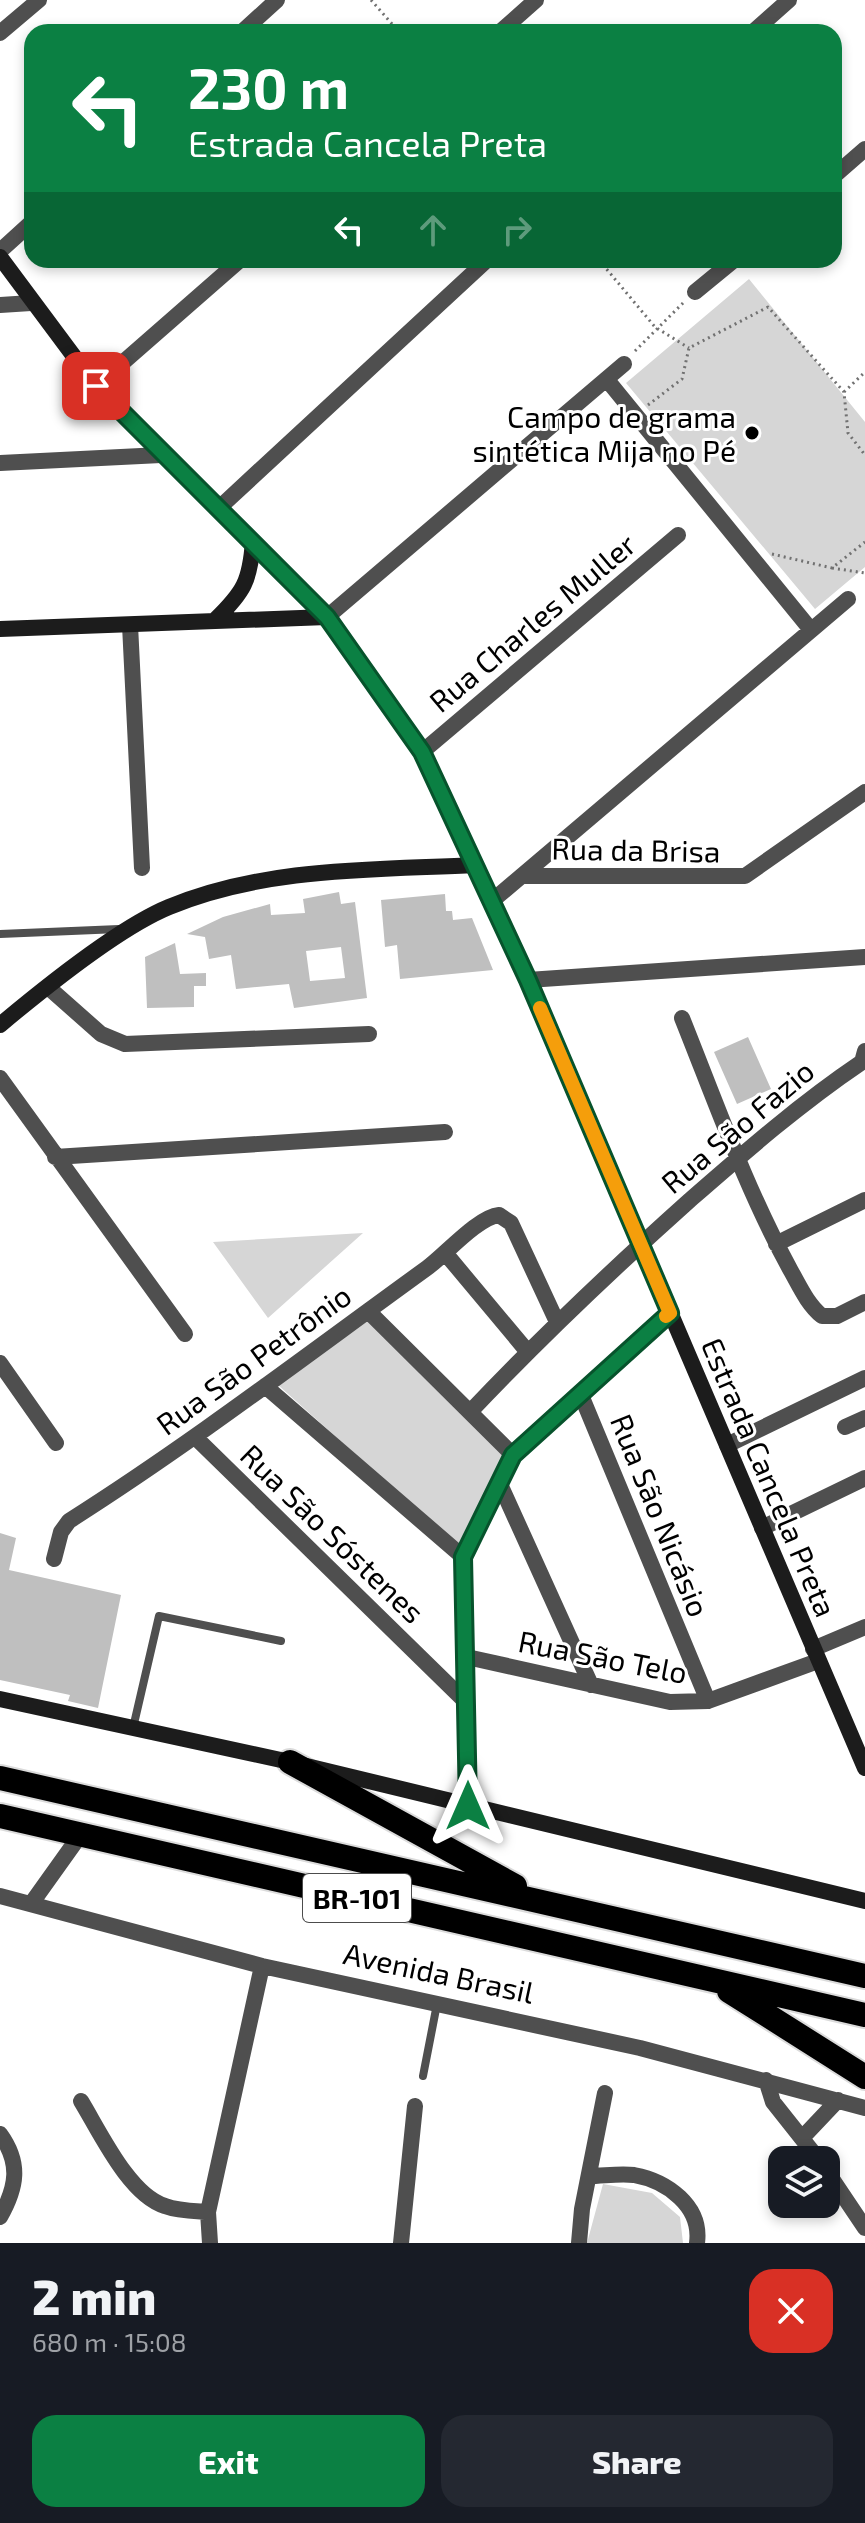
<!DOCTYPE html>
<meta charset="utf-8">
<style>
body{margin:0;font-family:"Exo 2",sans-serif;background:#242831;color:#f1f3f6;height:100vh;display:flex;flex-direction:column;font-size:30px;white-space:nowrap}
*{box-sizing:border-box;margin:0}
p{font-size:26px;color:#9ea1a6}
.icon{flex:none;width:44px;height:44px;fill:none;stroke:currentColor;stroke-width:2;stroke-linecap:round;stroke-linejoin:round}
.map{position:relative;height:2243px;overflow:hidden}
.drawer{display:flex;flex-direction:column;background:#171b24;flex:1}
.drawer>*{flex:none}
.banner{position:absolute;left:24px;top:24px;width:818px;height:244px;border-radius:24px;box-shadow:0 4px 12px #0003;background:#0b8043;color:#fff;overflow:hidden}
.fabs{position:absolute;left:768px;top:2146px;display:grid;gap:16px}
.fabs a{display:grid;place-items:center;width:72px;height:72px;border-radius:16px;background:#171b24;box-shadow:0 4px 12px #0003;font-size:40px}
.pin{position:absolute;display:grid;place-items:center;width:68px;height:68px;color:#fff;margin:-34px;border-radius:16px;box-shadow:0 4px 12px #0006}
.me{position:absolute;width:88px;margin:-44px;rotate:0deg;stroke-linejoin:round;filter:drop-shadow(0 0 6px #0008)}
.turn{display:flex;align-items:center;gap:28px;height:168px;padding:0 32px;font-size:36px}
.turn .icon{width:104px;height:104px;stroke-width:2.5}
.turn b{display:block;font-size:56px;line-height:68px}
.lanes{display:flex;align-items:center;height:76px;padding:0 32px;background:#0003;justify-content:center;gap:40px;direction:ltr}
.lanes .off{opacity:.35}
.round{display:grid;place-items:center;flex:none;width:84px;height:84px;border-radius:24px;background:#242831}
.head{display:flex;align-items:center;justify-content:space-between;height:136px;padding:0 32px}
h1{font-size:48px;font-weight:800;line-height:60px}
.primary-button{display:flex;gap:16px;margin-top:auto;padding:16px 32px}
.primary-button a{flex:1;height:92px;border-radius:24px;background:#0b8043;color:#fff;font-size:32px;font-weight:800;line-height:92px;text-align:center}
.primary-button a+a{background:#242831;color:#f1f3f6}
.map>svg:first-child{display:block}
.green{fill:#d6d6d6}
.building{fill:#bfbfbf;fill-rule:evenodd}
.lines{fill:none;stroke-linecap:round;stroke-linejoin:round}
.highway-casing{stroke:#dbdbdb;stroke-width:28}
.path{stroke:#717171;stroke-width:3;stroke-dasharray:2 4;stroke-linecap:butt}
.lane{stroke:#4f4f4f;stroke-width:8}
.street{stroke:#4f4f4f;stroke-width:16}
.secondary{stroke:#1c1c1c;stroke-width:16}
.highway{stroke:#000;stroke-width:24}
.route-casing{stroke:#07532c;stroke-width:20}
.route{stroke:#0b8043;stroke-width:14}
.slow{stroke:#f59e0b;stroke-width:14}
.poi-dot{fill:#000;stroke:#fff;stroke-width:3}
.labels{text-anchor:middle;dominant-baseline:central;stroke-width:6;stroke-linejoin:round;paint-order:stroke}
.shield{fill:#fff;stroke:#4c4c4c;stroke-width:2}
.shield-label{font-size:28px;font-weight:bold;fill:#000}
.poi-label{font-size:30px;fill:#000;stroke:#fff;text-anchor:end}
.street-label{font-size:30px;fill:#000;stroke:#fff}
</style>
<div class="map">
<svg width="865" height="2243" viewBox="0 0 865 2243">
<rect width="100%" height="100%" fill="#fff"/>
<path class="green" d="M 749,279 L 865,422 L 865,567 L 815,609 L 626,383 Z
M 363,1233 L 268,1318 L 213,1242 Z
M 366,1316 L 506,1453 L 458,1546 L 278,1385 Z
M 603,2184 L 652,2193 L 680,2217 L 683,2243 L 587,2243 Z"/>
<path class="building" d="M 339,892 L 341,904 L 355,902 L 367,998 L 294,1008 L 289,984 L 236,989 L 231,955 L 209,959 L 205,937 L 187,934 L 223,917 L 270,904 L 271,915 L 305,913 L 303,899 ZM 341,947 L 345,978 L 310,981 L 306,951 Z
M 445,894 L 446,911 L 452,911 L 453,920 L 472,918 L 493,970 L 400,979 L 397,945 L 385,947 L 381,900 Z
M 175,943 L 180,974 L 206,973 L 206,986 L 194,986 L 194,1007 L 147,1008 L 145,957 Z
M 748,1037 L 771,1089 L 737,1104 L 714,1052 Z
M 0,1533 L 16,1538 L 9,1570 L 121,1595 L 98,1708 L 68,1701 L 70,1695 L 0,1680 Z"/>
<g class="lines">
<g class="highway-casing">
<path id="highway" d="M 290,1762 L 515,1886
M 0,1778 L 865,1976
M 0,1816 L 865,2015
M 729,1991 L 865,2077"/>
</g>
<path class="path" d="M 371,0 L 399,32
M 599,260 L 655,327 L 689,348
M 635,351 L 683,303
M 844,392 L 865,372
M 648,405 L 682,379 L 689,348 L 768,307 L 844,392 L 848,433 L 865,455
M 772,554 L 832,568 L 865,542
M 832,568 L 865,573"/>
<path class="lane" d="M 0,934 L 119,929
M 133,1728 L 159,1616 L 281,1641
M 423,2076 L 437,2004"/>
<path class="street" d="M 242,32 L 277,0
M 500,32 L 536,0
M 753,32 L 789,0
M 0,33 L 39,0
M 834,176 L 865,149
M 0,251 L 32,222
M 695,292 L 734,260
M 0,305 L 31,303
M 608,381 L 811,630
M 96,386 L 240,260
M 0,463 L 161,455
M 219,508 L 487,260
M 327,617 L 624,364
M 130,625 L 142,868
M 422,752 L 678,535
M 522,876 L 745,876 L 865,792
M 492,901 L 848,599
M 528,980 L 865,957
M 49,988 L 101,1034 L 125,1044 L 369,1034
M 682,1018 C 716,1103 747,1191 791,1271 C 800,1287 808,1305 822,1316 L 837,1316 L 865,1302
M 0,1078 L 185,1334
M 55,1157 L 445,1132
M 776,1244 L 865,1200
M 446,1254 L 527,1351
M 368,1311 L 513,1455
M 0,1363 L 56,1443
M 265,1386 L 463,1557
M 581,1395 L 708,1701
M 470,1412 C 540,1338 614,1268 690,1200 C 745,1152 801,1103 862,1062 L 865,1051
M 845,1427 L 865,1418
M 195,1437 L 467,1703
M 727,1445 L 865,1378
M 499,1482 L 591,1685
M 762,1528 L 865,1478
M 54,1559 L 61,1532 L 69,1521 C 192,1443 308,1354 427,1268 C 445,1255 478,1217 499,1215 L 511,1223 L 557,1322
M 813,1649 L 865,1627
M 467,1657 L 670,1702 L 708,1701 L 818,1661
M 468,1806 L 463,1557 L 513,1455 L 670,1313
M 0,1896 L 262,1966 L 640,2048 L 865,2108
M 31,1904 L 81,1834
M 766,2080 L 773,2102 L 819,2160
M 81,2101 C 100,2132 129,2195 165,2206 C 178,2211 194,2211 208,2212
M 0,2134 C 21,2163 17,2187 0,2217
M 803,2137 L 838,2100
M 826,2170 L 865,2228
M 589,2176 C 603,2176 620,2173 634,2175 C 667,2181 702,2206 697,2243
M 210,2243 L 208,2212 L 262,1966
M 401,2243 L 415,2106
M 579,2243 L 582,2209 L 605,2093"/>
<path class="secondary" d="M 0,257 L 96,386 L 327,617 L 422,752 L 531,987 L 865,1768
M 215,620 C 244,592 250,581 253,541
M 0,629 L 327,617
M 0,1025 C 43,989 118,928 169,907 C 266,867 373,870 475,865
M 0,1699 L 290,1762 L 865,1901"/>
<use href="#highway" class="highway"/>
</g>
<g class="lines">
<g class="route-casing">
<path id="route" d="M 96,386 L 327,617 L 422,752 L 528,980 L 670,1313 L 513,1455 L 463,1557 L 468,1806"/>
</g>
<use href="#route" class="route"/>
<path class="slow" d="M 540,1008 L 670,1313 L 666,1316"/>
</g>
<circle class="poi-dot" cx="752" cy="433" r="8"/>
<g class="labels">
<rect class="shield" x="303" y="1874" width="108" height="48" rx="6"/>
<g class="shield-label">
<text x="357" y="1898">BR-101</text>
</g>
<g class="poi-label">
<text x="736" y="416">Campo de grama<tspan x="736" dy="34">sintética Mija no Pé</tspan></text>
</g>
<g class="street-label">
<text transform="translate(532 622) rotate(-40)">Rua Charles Muller</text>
<text transform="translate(636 849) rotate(1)">Rua da Brisa</text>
<text transform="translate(737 1126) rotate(-40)">Rua São Fazio</text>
<text transform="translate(253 1359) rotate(-36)">Rua São Petrônio</text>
<text transform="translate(770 1477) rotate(67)">Estrada Cancela Preta</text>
<text transform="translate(661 1515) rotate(68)">Rua São Nicásio</text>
<text transform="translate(333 1533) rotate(44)">Rua São Sóstenes</text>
<text transform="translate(603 1656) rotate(11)">Rua São Telo</text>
<text transform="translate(439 1972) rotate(12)">Avenida Brasil</text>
</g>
</g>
</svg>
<div class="fabs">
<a><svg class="icon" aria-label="layers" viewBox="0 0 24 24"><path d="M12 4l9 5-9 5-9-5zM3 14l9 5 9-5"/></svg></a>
</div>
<div class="pin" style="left:96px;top:386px;background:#d93025"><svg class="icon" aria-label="arrive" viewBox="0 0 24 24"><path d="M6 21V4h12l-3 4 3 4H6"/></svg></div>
<svg class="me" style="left:468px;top:1806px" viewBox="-20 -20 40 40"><path d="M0-17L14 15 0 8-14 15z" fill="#0b8043" stroke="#fff" stroke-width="4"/></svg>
<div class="banner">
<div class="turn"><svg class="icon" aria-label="left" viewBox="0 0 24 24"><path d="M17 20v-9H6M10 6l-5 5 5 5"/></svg><div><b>230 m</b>Estrada Cancela Preta</div></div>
<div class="lanes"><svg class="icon" aria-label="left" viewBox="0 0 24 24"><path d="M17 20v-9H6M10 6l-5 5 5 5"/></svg><svg class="icon off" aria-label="ahead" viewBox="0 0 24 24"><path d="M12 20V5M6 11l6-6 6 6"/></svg><svg class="icon off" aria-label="right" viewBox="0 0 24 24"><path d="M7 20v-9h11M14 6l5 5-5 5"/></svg></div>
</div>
</div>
<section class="drawer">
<div class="head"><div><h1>2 min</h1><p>680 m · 15:08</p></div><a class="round" style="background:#d93025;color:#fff"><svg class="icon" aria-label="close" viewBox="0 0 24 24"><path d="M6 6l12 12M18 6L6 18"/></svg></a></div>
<div class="primary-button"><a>Exit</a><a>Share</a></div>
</section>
